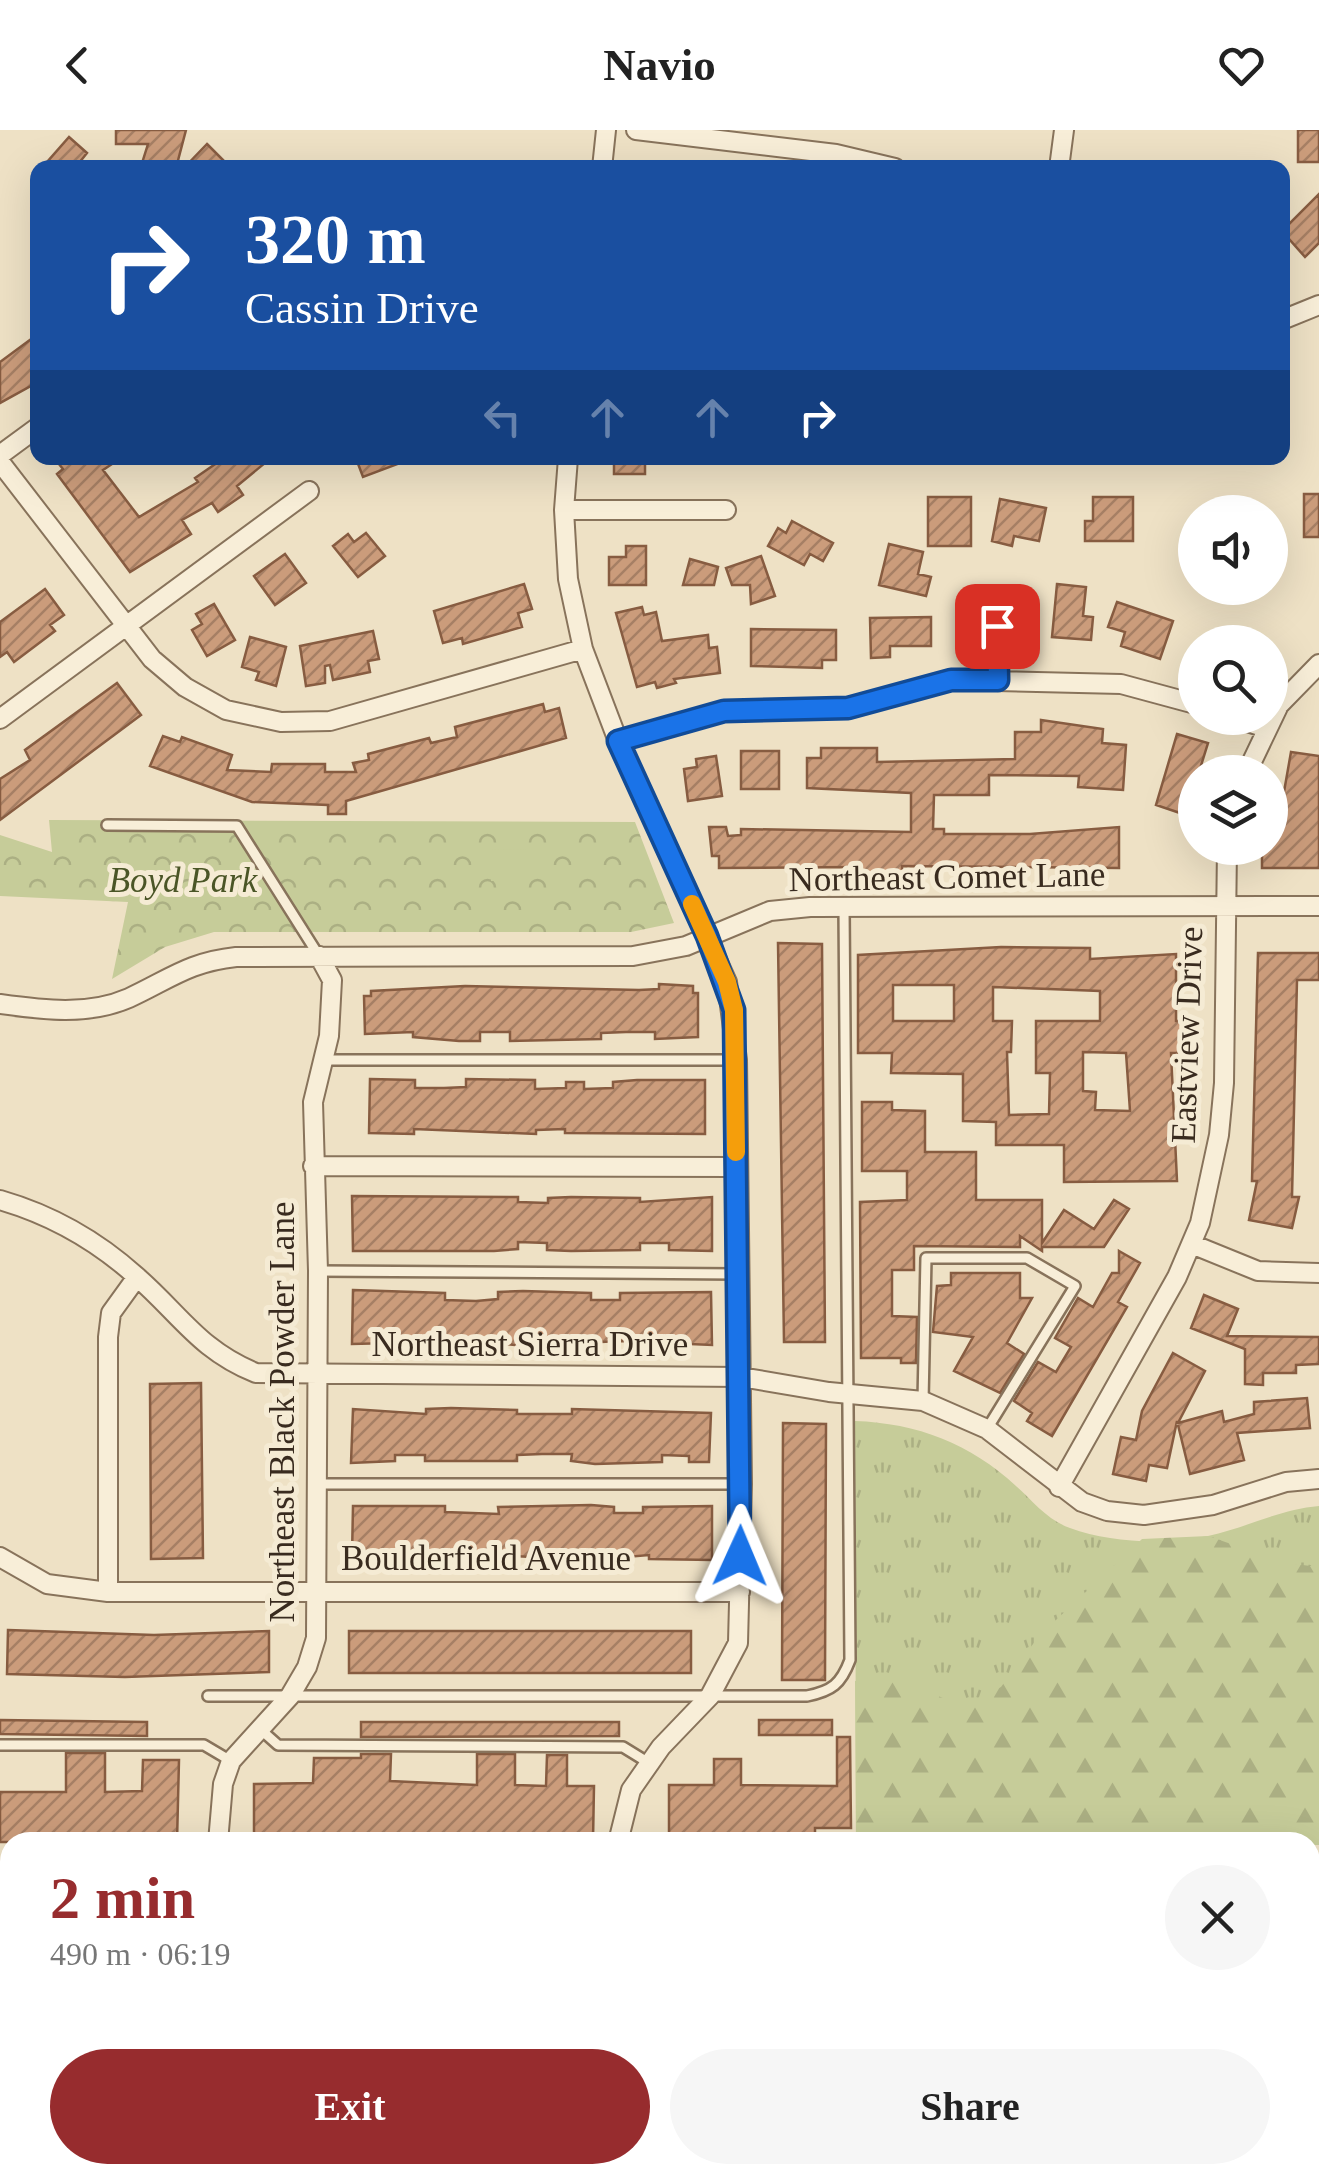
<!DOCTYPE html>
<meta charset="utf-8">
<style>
body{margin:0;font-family:Georgia,serif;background:#f6f6f6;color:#222;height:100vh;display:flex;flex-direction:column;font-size:38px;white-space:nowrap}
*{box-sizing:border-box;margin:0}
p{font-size:32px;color:#767676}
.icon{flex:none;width:55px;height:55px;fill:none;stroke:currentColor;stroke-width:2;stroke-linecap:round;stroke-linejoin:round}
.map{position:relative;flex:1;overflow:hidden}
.drawer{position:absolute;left:0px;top:1702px;width:1320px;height:352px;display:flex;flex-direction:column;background:#fff;border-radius:30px 30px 0 0;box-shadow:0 10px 40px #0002}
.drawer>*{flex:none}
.top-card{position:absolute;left:30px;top:30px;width:1260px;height:305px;border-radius:20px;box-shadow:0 10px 40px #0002;background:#1a4fa0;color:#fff;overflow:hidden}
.tools{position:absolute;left:1178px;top:365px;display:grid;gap:20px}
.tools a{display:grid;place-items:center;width:110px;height:110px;border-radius:50%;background:#fff;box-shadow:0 10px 40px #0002;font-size:50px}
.pin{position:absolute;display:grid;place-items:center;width:85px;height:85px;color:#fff;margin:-42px;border-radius:20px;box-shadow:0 5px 15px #0006}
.me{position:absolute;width:110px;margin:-55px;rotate:1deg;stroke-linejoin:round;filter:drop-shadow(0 0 8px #0008)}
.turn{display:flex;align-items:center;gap:35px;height:210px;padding:0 50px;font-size:45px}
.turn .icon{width:130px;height:130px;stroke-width:2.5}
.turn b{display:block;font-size:70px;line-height:85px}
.lanes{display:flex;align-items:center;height:95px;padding:0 50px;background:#0003;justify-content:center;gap:50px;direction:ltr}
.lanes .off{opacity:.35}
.round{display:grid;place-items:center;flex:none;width:105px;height:105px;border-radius:52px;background:#f6f6f6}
.summary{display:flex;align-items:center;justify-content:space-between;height:170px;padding:0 50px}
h1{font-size:60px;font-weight:800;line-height:75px;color:#972c2e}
.cta{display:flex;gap:20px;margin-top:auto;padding:20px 50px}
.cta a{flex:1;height:115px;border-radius:60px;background:#972c2e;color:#fff;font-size:40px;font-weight:800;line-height:115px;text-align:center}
.cta a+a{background:#f6f6f6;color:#222}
header{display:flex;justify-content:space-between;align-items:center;height:130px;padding:0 50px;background:#fff;font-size:45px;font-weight:800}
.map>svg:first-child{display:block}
.grass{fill:url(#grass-tufts)}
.forest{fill:url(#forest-firs)}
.park{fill:url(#park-crowns)}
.pitch{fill:#c6cc99}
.building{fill:url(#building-hatch);stroke:#875c41;stroke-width:2.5;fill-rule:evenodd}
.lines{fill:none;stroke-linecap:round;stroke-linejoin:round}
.lane-casing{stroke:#88735b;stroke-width:14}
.street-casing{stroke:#88735b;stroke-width:22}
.highway-casing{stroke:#56412f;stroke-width:38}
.lane{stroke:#f8eed8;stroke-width:9}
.street{stroke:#f8eed8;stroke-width:18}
.highway{stroke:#db9f57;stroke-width:32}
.route-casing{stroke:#114b97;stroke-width:25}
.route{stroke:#1a73e8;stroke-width:18}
.slow{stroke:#f59e0b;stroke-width:18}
.labels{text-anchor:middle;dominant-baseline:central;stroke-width:10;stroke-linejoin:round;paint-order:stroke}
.street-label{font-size:35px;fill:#392b1f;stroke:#f5ebd4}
.park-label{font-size:35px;font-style:italic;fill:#4a5526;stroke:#f5ebd4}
</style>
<header><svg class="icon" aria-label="back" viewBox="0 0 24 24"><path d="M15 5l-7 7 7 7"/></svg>Navio<svg class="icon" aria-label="heart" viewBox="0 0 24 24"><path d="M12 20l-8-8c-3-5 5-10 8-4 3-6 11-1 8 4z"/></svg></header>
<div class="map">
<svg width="1319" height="2054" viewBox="0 0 1319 2054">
<defs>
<pattern id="grass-tufts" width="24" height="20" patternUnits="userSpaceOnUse" patternTransform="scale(2.5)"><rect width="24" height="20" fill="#c6cc99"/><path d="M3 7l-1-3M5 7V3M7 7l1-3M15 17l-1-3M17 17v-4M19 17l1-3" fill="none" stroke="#abaf83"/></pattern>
<pattern id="forest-firs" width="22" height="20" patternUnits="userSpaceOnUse" patternTransform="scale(2.5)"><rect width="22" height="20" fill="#c6cc99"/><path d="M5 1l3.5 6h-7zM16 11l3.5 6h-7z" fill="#abaf83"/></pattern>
<pattern id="park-crowns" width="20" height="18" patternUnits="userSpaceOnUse" patternTransform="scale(2.5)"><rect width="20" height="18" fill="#c6cc99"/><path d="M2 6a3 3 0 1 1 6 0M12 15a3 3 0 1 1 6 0" fill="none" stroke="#abaf83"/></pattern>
<pattern id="building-hatch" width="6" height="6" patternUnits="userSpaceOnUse" patternTransform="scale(2.5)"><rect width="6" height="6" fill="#cb9c7b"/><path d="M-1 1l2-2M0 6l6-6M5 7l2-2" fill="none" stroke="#a67f64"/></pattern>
</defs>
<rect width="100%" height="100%" fill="#eee1c5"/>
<path class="grass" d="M 855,1291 C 917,1293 971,1314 1016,1356 C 1033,1371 1047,1390 1070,1398 C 1111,1413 1165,1415 1208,1406 C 1246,1398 1280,1379 1319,1376 L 1319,1715 L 856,1712 Z"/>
<path class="forest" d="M 1208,1406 L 1286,1433 L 1319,1437 L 1319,1715 L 856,1712 L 855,1551 L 891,1544 L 960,1576 L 1001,1557 L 1039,1506 L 1142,1409 Z"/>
<path class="park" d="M 49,690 L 635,692 L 674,793 L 631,802 L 214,802 L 165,817 L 112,849 L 128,772 L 0,766 L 0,705 L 52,722 Z"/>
<path class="pitch" d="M 491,719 L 528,720 L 528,751 L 491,751 Z"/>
<path class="building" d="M 116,0 L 186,0 L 176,38 L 143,30 L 148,14 L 116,14 Z
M 1298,0 L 1319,0 L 1319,32 L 1298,32 Z
M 69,7 L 87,23 L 75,38 L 56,38 L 48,31 Z
M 207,14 L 231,38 L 184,38 Z
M 1319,64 L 1319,113 L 1305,127 L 1282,101 Z
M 38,204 L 38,252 L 0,273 L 0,232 Z
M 54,328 L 121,328 L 103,340 L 139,387 L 198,352 L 195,348 L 224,328 L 271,328 L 237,356 L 243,365 L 218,382 L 212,373 L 182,390 L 191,404 L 130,442 L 57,344 L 63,339 Z
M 366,328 L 411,328 L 411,329 L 363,347 L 357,331 Z
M 614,328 L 645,328 L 645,344 L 614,344 Z
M 1304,364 L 1319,364 L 1319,407 L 1304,407 Z
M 928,367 L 971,367 L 971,416 L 928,416 Z
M 1093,367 L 1133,367 L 1133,411 L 1085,411 L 1085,391 L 1093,391 Z
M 1000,369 L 1046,378 L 1039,411 L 1014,406 L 1012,416 L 992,411 Z
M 792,391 L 833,413 L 823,431 L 810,424 L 804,435 L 768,416 L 778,398 L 786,403 Z
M 366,403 L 385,426 L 358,447 L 333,416 L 348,404 L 354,412 Z
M 889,414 L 923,422 L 918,444 L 931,447 L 926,466 L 879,455 Z
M 626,416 L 646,416 L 646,455 L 609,455 L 609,427 L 626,427 Z
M 285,424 L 306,453 L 275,475 L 254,446 Z
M 761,426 L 775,466 L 751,474 L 750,455 L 732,455 L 726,438 Z
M 690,429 L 718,437 L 714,455 L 683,455 Z
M 524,454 L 532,479 L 518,483 L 522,497 L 463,514 L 462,508 L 443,513 L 434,481 Z
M 1057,454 L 1086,457 L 1083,486 L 1093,487 L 1091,510 L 1052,507 Z
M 45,459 L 64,485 L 50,495 L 55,501 L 14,532 L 7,522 L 0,527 L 0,492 Z
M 1117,472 L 1173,491 L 1160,529 L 1121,516 L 1125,502 L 1108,497 Z
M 214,474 L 235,510 L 207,526 L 192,500 L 202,494 L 196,484 Z
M 642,477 L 644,485 L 656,482 L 662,511 L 708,505 L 709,518 L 717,517 L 720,543 L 674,549 L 676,553 L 657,558 L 655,552 L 637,557 L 616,483 Z
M 931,487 L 931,516 L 890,516 L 890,527 L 871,528 L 870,488 Z
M 751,499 L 836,500 L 836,530 L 822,530 L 822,538 L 751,536 Z
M 373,501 L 379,529 L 368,531 L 370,542 L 333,550 L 330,535 L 325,536 L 325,553 L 306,556 L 300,516 Z
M 250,507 L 286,517 L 276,556 L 256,550 L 259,542 L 242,537 Z
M 117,553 L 141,585 L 0,690 L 0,649 L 30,630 L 25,620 Z
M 543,574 L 545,582 L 559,578 L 566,608 L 346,671 L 346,684 L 328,684 L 328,675 L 252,672 L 150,636 L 163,606 L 180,612 L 182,607 L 232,625 L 227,640 L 271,642 L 272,634 L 325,634 L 325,642 L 356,642 L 353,633 L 369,630 L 368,624 L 429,608 L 431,613 L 457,607 L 455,597 Z
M 1041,590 L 1103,599 L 1102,613 L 1126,615 L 1123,660 L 1078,657 L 1079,646 L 989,645 L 989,665 L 934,665 L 933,699 L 944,699 L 944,704 L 1030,704 L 1119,697 L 1119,738 L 902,736 L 902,743 L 856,744 L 856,737 L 719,738 L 719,726 L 712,726 L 709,697 L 726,697 L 728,706 L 741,705 L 741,699 L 911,702 L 911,663 L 807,658 L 807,628 L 821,628 L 821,618 L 877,618 L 877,632 L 1015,629 L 1015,602 L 1041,602 Z
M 1177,604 L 1208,613 L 1199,642 L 1195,642 L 1186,685 L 1156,675 Z
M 741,621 L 779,621 L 779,659 L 741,659 Z
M 1291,622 L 1319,626 L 1319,738 L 1262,738 L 1262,718 L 1270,718 L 1270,696 L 1278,696 Z
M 716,626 L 722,666 L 688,671 L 684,639 L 697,637 L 696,629 Z
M 778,813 L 822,814 L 825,1212 L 784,1212 Z
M 1001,817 L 1090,818 L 1090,829 L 1176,824 L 1176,891 L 1185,891 L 1185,923 L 1171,923 L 1177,1051 L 1064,1052 L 1064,1015 L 996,1015 L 996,992 L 963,991 L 963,944 L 891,943 L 892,923 L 858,923 L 858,825 ZM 893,855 L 954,855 L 954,891 L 893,891 ZM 993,857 L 1100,861 L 1100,891 L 1036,891 L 1036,943 L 1050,943 L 1049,984 L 1009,985 L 1007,922 L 1011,922 L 1012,891 L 993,891 ZM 1083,922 L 1126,923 L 1130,981 L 1095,980 L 1096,962 L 1083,961 Z
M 1258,823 L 1319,823 L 1319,850 L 1297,850 L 1292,1067 L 1299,1067 L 1292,1098 L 1249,1090 L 1257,1051 L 1252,1051 Z
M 659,854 L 693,856 L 693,863 L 698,863 L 698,907 L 655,909 L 655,902 L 626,902 L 601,903 L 601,909 L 510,911 L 510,902 L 480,902 L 480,911 L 459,911 L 413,907 L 413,902 L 365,904 L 364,866 L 371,866 L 371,861 L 465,856 L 639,860 L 659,859 Z
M 370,949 L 415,950 L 415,958 L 444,958 L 466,957 L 466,949 L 535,950 L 535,959 L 566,958 L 566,952 L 584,952 L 584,959 L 613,958 L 613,952 L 637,950 L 705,950 L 705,1004 L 565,1003 L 565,999 L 536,1000 L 536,1004 L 414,999 L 414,1004 L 369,1003 Z
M 862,972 L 892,972 L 892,980 L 925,981 L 925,1022 L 976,1022 L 976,1070 L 1042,1070 L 1042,1113 L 1064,1080 L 1094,1099 L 1114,1070 L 1129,1079 L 1104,1117 L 1042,1117 L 1042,1121 L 1020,1106 L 1020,1117 L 914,1116 L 914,1140 L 892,1140 L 892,1186 L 917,1187 L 916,1233 L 901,1233 L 901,1228 L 861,1228 L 860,1072 L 907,1070 L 907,1041 L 862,1041 Z
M 352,1066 L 518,1067 L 518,1072 L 548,1073 L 548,1068 L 571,1067 L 640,1068 L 640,1072 L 712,1067 L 712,1121 L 669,1120 L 669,1113 L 640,1113 L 640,1120 L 571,1121 L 547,1120 L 547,1113 L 518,1112 L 518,1119 L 494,1121 L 353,1121 Z
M 1119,1121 L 1140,1133 L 1118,1172 L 1127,1177 L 1052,1306 L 1027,1291 L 1032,1283 L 1014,1271 L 1038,1232 L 1056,1242 L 1071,1217 L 1055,1208 L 1078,1168 L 1093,1177 L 1112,1143 L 1119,1143 Z
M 951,1143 L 1020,1143 L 1020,1168 L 1032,1168 L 1007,1213 L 1024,1224 L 1000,1263 L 954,1241 L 973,1207 L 933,1202 L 937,1156 L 951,1155 Z
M 353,1160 L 445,1163 L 445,1170 L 476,1171 L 498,1169 L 498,1162 L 523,1161 L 591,1163 L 591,1170 L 620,1170 L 620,1163 L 711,1162 L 712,1215 L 620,1211 L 524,1216 L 475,1211 L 352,1214 Z
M 1204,1165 L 1238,1179 L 1227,1206 L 1319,1207 L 1319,1234 L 1296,1235 L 1296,1243 L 1263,1243 L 1263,1255 L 1245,1254 L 1245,1219 L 1191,1198 Z
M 1173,1223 L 1205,1241 L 1178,1293 L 1222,1281 L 1224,1292 L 1254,1284 L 1254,1272 L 1307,1268 L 1310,1298 L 1237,1303 L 1244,1330 L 1190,1344 L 1177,1291 L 1167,1338 L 1149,1335 L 1146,1351 L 1113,1344 L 1121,1307 L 1136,1310 L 1142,1281 Z
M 201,1253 L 203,1428 L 151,1429 L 150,1254 Z
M 451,1278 L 517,1280 L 517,1284 L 572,1284 L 572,1279 L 711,1283 L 709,1332 L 689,1332 L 689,1326 L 662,1325 L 662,1332 L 595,1334 L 571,1331 L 572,1324 L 542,1324 L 517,1325 L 517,1331 L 425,1331 L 425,1325 L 395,1325 L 395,1331 L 351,1333 L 353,1279 L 426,1284 L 426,1279 Z
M 783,1293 L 826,1294 L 825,1550 L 782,1550 Z
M 591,1375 L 614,1377 L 614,1383 L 643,1383 L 643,1377 L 712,1376 L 712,1430 L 649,1429 L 649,1425 L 590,1430 L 474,1424 L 397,1429 L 352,1426 L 353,1376 L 445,1376 L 445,1382 L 499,1384 L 498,1377 Z
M 8,1500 L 154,1505 L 269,1501 L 269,1542 L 125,1547 L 7,1544 Z
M 349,1501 L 691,1501 L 691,1543 L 349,1543 Z
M 0,1590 L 147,1592 L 147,1606 L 0,1604 Z
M 759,1590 L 832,1590 L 832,1605 L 759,1605 Z
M 361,1592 L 619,1592 L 619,1606 L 361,1607 Z
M 837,1607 L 850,1607 L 851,1698 L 815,1698 L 815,1711 L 669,1711 L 669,1655 L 714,1655 L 714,1629 L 741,1629 L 741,1655 L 837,1656 Z
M 66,1623 L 105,1623 L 105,1662 L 142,1661 L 143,1630 L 179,1630 L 177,1712 L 0,1712 L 0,1662 L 66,1662 Z
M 361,1624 L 391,1624 L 390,1651 L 477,1655 L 477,1624 L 515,1624 L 515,1655 L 546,1656 L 547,1625 L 567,1625 L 567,1656 L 594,1656 L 593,1711 L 254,1709 L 254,1654 L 313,1653 L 314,1628 L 361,1628 Z"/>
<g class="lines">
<g class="lane-casing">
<path id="lane" d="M 107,695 L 237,696 L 319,826
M 322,930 L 737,930
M 318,1141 L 737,1144
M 923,1271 L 926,1128 L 1027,1128 L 1075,1156 L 987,1299
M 318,1354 L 742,1354
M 208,1566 L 807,1566 C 832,1561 841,1554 850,1530 L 844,778
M 260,1599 L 278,1615 L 623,1617 L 649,1633
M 0,1615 L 204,1615 L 231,1631
M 1310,1825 L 1319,1825
M 0,1919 L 10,1919
M 0,1962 L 10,1962
M 1310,1969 L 1319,1969
M 26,2045 L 26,2054
M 330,2045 L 330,2054
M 85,2054 L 85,2045
M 133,2054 L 133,2045
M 554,2054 L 554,2045
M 897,2054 L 897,2045"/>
</g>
<g class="street-casing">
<path id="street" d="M 636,0 L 836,24 L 895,38
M 602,38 L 606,0
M 1059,38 L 1064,0
M 1282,190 L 1319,175
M 0,325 L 38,297
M 568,328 L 564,380 L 568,449 L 583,519 L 618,611 L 727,852 L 737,930 L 742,1354 L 738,1513 L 710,1566 L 661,1617 L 631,1660 L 618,1712
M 0,332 L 152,529 L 185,557 L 226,580 L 281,592 L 330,591 L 583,519
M 564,380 L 726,380
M 997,469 L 998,550
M 1235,588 L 1266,598
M 0,589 L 309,361
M 618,611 L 724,581 L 848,578 L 951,550 L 1121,554 L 1195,574
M 1247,642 L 1279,575 L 1319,534
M 0,874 C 43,880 88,886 129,868 C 170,849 189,832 236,827 L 633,826 L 686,816 L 770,781 L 810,777 L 1319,776
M 313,1036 L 735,1037
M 0,1070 C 52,1085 96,1110 136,1146 C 180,1184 199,1220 256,1243 L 741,1247 L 829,1262 L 923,1271 L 987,1299 L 1082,1372 L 1107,1381 L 1144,1385 L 1213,1375 L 1286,1352 L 1319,1349
M 1194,1115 L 1258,1141 L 1319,1143
M 1059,1357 L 1177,1147 L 1200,1093 L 1219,1005 L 1224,953 L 1227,718
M 0,1427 L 47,1454 L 108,1462 L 740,1462
M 108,1462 L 108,1207 L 111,1183 L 137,1147
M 218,1712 L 223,1654 L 231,1631 L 290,1566 L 307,1537 L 316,1508 L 318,1141 L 313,972 L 329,906 L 332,850 L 319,826
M 611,2054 L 611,2045"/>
</g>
<g class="highway-casing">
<path id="highway" d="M 1310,1769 L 1319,1769
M 0,1770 L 10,1770"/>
</g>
<use href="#lane" class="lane"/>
<use href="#street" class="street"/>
<use href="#highway" class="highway"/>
</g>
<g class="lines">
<g class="route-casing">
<path id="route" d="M 740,1426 L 734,880 L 707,806 L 618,611 L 724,581 L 848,578 L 951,550 L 998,550 L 997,496"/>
</g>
<use href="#route" class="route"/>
<path class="slow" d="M 692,774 L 727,852 L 734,880 L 736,1022"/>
</g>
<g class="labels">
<g class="street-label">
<text transform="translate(947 747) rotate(-1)">Northeast Comet Lane</text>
<text transform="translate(1187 905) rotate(-88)">Eastview Drive</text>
<text x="530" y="1214">Northeast Sierra Drive</text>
<text transform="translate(282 1282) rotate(-90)">Northeast Black Powder Lane</text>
<text x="486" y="1428">Boulderfield Avenue</text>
</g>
<g class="park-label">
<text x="183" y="750">Boyd Park</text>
</g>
</g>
</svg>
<div class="tools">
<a><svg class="icon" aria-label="sound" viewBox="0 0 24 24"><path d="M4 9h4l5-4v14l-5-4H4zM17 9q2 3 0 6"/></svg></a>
<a><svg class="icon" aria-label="search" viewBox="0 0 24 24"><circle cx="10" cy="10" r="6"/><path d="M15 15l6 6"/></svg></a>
<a><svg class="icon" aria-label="layers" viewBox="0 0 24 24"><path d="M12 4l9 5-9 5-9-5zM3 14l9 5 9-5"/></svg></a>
</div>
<div class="pin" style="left:997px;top:496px;background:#d93025"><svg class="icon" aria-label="arrive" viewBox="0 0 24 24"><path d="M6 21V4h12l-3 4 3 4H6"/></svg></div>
<svg class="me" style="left:740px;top:1426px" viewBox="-20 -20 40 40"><path d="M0-17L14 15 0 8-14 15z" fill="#1a73e8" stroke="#fff" stroke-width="4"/></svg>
<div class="top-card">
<div class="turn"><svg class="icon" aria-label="right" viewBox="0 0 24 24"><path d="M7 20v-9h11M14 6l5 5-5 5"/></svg><div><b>320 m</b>Cassin Drive</div></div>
<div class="lanes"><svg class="icon off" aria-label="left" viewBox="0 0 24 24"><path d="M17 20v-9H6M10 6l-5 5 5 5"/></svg><svg class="icon off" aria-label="ahead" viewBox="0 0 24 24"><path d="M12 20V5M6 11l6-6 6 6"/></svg><svg class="icon off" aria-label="ahead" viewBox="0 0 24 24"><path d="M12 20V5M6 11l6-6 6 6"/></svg><svg class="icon" aria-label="right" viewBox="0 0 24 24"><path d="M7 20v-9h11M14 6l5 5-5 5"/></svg></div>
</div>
<section class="drawer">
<div class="summary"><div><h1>2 min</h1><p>490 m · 06:19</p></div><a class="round"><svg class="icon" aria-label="close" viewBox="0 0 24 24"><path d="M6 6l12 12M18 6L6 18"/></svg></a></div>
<div class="cta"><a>Exit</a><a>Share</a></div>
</section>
</div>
